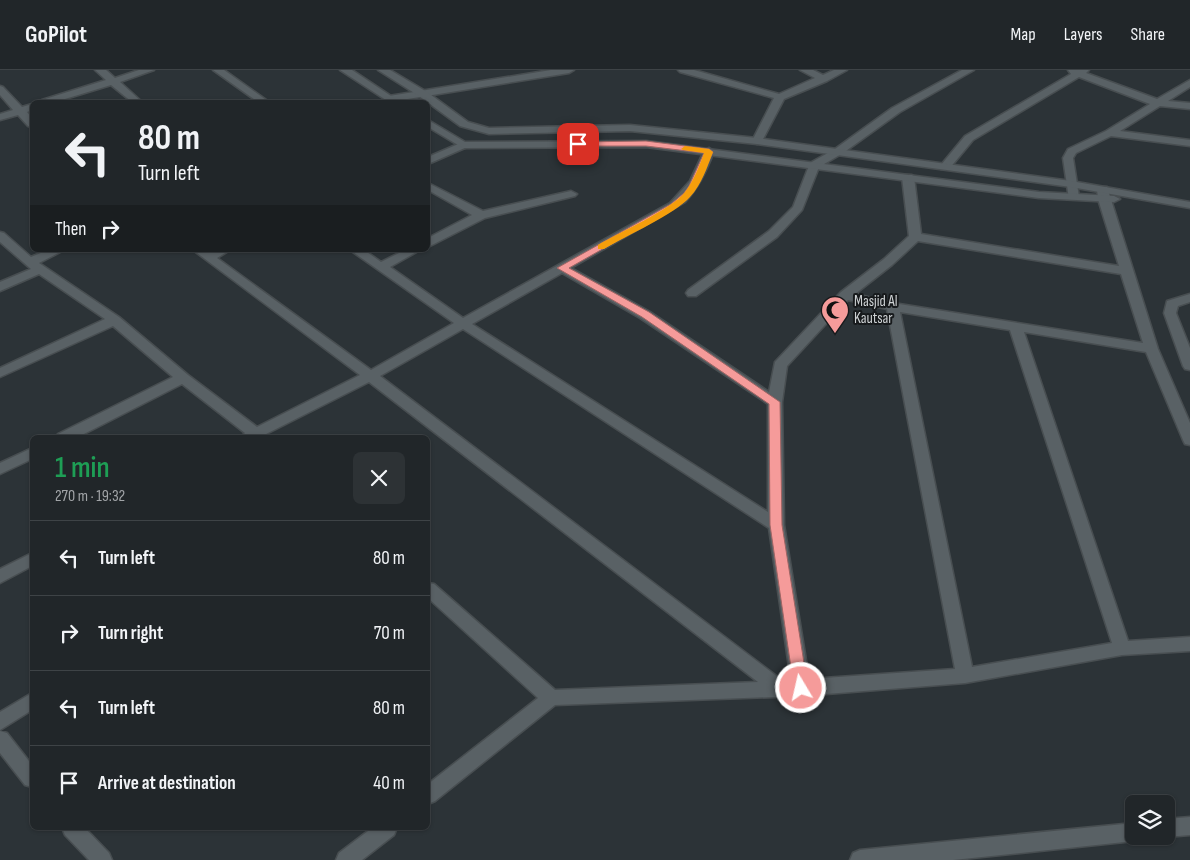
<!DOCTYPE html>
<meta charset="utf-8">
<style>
body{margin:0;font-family:"Sofia Sans Condensed",sans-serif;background:#2d3235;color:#f1f3f6;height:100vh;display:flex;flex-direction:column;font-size:19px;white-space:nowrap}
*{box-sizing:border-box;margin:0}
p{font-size:16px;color:#a2a5a8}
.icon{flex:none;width:28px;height:28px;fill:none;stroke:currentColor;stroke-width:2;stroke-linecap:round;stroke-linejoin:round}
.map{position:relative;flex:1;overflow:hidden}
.panel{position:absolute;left:30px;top:365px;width:400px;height:395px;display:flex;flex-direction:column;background:#212629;border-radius:8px;box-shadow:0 1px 4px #0004,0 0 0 1px #3e4346}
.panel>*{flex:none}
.guide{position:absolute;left:30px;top:30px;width:400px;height:152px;border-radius:8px;box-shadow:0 1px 4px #0004,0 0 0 1px #3e4346;background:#212629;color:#f1f3f6;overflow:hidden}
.controls{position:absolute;left:1125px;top:725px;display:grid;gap:10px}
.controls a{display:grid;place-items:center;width:50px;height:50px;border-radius:8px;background:#212629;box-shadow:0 1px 4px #0004,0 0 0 1px #3e4346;font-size:25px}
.pin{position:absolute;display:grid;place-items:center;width:42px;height:42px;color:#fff;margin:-21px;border-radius:10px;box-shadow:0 2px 8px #0006}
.me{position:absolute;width:55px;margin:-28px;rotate:351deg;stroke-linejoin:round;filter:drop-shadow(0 0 4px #0008)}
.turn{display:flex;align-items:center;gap:18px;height:105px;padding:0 25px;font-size:22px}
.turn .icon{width:65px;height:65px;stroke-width:2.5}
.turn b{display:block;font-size:35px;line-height:42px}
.then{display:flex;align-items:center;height:48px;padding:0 25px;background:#0003;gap:10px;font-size:19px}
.round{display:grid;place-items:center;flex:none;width:52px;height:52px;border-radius:8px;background:#2d3235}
.summary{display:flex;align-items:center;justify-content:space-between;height:85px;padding:0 25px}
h1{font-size:30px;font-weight:600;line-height:38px;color:#1e9e55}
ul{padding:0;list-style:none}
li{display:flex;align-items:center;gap:15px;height:75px;padding:0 25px;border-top:1px solid #3e4346}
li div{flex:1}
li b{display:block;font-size:19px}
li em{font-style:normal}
header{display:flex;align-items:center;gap:30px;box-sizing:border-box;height:70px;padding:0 25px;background:#212629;border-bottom:1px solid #3e4346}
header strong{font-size:24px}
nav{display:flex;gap:28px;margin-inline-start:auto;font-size:18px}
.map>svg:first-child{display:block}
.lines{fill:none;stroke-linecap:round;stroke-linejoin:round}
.street-casing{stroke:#484e51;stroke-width:3}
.secondary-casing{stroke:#484e51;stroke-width:3}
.street{fill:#596165;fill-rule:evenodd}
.secondary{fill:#596165;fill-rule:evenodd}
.route{fill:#f59b9a;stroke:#9f6564}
.slow{fill:#f59e0b}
.labels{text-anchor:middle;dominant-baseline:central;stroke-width:4;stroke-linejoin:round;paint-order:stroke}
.poi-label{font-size:15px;fill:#ced2d4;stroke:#171a1c;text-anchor:start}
</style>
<header>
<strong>GoPilot</strong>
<nav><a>Map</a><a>Layers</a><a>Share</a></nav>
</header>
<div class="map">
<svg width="1190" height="790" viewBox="0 0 1190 790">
<rect width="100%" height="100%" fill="#2c3337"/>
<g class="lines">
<g class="street-casing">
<path id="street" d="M 95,0 L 106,0 L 115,8 L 139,0 L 154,0 L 120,12 L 142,32 L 132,32 L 111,15 L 55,32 L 41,32 L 42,30 L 106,10 Z
M 213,0 L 224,0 L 269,32 L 258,32 Z
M 551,0 L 574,0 L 569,3 L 389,32 L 384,29 L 389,26 Z
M 678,0 L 694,0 L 779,24 L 815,8 L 800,0 L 813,0 L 823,5 L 834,0 L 847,0 L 827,11 L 784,29 L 762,71 L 757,74 L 752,71 L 774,28 L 680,2 Z
M 962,0 L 974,0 L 900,42 L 843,83 L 819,97 L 802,140 L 777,167 L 696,226 L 688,226 L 686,223 L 688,220 L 769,161 L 793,137 L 810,93 L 835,79 L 892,38 Z
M 1068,0 L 1089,0 L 1086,3 L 1157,29 L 1190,10 L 1190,17 L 1168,31 L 1190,33 L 1190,39 L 1160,36 L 1120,61 L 1190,70 L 1190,76 L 1111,66 L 1076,83 L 1073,88 L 1079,127 L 1077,129 L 1069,129 L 1063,88 L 1068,79 L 1106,61 L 1150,34 L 1079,7 L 973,70 L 949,99 L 941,99 L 940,97 L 941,95 L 965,66 L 1071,4 Z
M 0,16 L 3,17 L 22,37 L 32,34 L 32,40 L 27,42 L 32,48 L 32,57 L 28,56 L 18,45 L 0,50 L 0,44 L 13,40 L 0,25 Z
M 463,72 L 468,75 L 467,77 L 428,94 L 428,87 Z
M 709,78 L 714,81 C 707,100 699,117 685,132 L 571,198 L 650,242 L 769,322 L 775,292 L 841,222 L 884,189 L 909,166 L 902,107 L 904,105 L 912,105 L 914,107 L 921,164 L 1119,196 L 1098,129 L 1097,119 L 1099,117 L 1107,117 L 1158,279 L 1190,353 L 1190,375 L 1185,374 L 1183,370 L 1146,282 L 1024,262 L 1128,571 L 1190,567 L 1190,581 L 1122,585 L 965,613 L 801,626 L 555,635 L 435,731 L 428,734 L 428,714 L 538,628 L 428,528 L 428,513 L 434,514 L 555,620 L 758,612 L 369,312 L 266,364 L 268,368 L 240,368 L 245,363 L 182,314 L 76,368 L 56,368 L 58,364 L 173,307 L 113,256 L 0,307 L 0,298 L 105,249 L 39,204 L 0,221 L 0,212 L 31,199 L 0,172 L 0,162 L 4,163 L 31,187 L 48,180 L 64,180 L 39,193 L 119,247 L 188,305 L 257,357 L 360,305 L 193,180 L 207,180 L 209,182 L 214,180 L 230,180 L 217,188 L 371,300 L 454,253 L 350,180 L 364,180 L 381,192 L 405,180 L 420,180 L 390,197 L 463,248 L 670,133 L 690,111 L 704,81 ZM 918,171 L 1121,204 L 1143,273 L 893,233 L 855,224 L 892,195 ZM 562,203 L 640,248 L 768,334 L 768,442 L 472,254 ZM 848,230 L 887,239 L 955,599 L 809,609 L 784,455 L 782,332 L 787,296 ZM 900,242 L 1010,260 L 1112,573 L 972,597 ZM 463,259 L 769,458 L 791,611 L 783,611 L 380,306 Z
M 428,113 L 483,141 L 571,121 L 577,124 L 575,126 L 485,148 L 428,177 L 428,168 L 472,145 L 428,120 Z
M 1190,224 L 1190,232 L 1178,236 L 1176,243 L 1190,278 L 1190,300 L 1185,299 L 1183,296 L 1164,243 L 1167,231 Z
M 32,378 L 32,389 L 0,404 L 0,393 Z
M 32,483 L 32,496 L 0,513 L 0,499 Z
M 32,623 L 32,640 L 0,660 L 0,642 Z
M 0,661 L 7,663 L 32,695 L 32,717 L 25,715 L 0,683 Z
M 1190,747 L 1190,765 L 1166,767 L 1163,766 L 1166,766 L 1166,749 Z
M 1134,753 L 1134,766 L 1142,766 L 1134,771 L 953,790 L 850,790 L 853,783 L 860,780 Z
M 62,758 L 85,758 L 109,783 L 112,790 L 89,790 L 65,765 Z
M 372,758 L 397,758 L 394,765 L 362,790 L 336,790 L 339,783 Z"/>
</g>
<g class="secondary-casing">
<path id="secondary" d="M 340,0 L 352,0 L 400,32 L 389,32 Z
M 378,0 L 390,0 L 427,22 L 468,52 L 489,58 L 630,55 L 757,68 L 1071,111 L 1190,132 L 1190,138 L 1071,117 L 757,74 L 630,61 L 489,64 L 460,56 L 419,26 Z
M 428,50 L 465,72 L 646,71 L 1039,122 L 1114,126 L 1120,129 L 1114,132 L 1039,128 L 646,77 L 463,78 L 428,57 Z"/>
</g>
<use href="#street" class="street"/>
<use href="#secondary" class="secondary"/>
</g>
<path class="route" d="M 646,71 L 709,79 L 713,82 C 702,105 698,120 677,137 L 569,198 L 649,242 L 780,332 L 782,455 L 808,618 L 806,622 L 801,624 L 796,622 L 794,618 L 770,455 L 769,334 L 642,247 L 557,198 L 671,134 L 684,123 L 689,116 L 704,83 L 646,76 L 578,76 L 573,74 L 578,72 Z"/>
<path class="slow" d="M 685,76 L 709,79 L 713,82 C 707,97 702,114 690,127 C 675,144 626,166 604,179 L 598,179 L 598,175 C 618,163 672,139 685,122 C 694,110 699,97 704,83 L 683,80 L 681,79 Z"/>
<defs>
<g id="mosque-pin" transform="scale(1.4375)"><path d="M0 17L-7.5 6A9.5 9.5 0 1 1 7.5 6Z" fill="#f59b9a" stroke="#171a1c"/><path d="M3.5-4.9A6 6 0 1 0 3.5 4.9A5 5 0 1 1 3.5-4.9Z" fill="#111"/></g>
</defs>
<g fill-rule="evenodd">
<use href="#mosque-pin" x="835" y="240"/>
</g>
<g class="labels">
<g class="poi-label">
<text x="854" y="231">Masjid Al<tspan x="854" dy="17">Kautsar</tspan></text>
</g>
</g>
</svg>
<div class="controls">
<a><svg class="icon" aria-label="layers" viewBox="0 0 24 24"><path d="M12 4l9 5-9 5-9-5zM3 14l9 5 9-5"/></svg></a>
</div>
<div class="pin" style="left:578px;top:74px;background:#d93025"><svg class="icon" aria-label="arrive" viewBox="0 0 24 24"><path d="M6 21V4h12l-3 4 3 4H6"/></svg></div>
<svg class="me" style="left:801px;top:618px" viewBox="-20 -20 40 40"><circle r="17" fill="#f59b9a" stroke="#fff" stroke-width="3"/><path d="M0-11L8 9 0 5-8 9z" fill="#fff"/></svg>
<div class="guide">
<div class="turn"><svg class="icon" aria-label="left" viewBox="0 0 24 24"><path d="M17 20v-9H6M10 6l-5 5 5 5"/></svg><div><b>80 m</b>Turn left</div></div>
<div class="then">Then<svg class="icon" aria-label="right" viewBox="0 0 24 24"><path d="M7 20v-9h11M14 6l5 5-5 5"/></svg></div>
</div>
<section class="panel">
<div class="summary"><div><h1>1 min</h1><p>270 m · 19:32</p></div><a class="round"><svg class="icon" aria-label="close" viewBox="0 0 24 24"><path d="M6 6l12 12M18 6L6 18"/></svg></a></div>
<ul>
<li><svg class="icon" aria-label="left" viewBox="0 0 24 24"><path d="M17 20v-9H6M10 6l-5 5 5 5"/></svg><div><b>Turn left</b></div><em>80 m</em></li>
<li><svg class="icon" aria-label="right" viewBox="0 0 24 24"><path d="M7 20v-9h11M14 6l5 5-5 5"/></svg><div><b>Turn right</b></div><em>70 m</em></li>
<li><svg class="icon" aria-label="left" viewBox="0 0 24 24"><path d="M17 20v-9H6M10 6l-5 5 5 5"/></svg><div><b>Turn left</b></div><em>80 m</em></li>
<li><svg class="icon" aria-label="arrive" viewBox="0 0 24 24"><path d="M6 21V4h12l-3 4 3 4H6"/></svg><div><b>Arrive at destination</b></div><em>40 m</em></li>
</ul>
</section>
</div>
